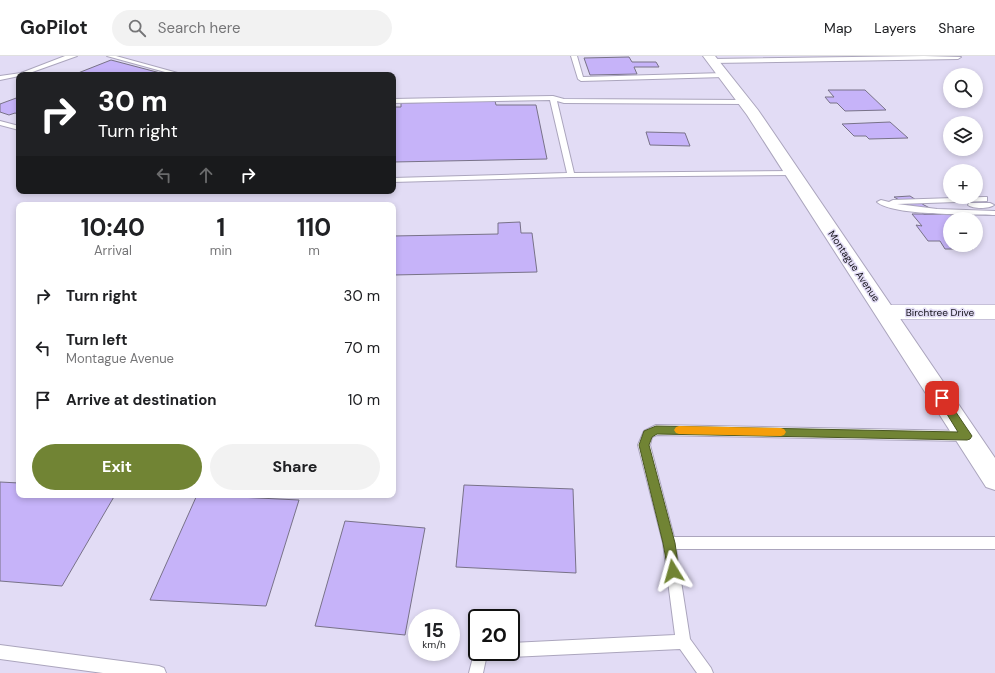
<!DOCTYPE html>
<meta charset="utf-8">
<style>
body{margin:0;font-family:"DM Sans",sans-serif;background:#f2f2f2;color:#202124;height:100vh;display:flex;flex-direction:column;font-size:15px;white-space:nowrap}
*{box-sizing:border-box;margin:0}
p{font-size:13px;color:#757577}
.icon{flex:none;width:22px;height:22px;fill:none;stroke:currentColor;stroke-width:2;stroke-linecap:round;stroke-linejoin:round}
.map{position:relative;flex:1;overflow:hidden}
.panel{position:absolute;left:16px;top:146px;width:380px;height:296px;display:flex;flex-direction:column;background:#fff;border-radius:8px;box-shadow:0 2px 6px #0003}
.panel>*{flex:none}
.banner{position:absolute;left:16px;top:16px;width:380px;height:122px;border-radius:8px;box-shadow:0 2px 6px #0003;background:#202124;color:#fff;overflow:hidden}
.controls{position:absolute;left:943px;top:12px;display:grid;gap:8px}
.controls a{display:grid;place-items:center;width:40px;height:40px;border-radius:50%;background:#fff;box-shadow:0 2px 6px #0003;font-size:20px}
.speed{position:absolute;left:408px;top:553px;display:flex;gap:8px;font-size:20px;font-weight:700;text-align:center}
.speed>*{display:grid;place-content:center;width:52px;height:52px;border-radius:50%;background:#fff;box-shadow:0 2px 6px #0003;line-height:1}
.speed small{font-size:10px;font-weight:400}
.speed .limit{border:2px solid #111;border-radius:6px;background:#fff;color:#111}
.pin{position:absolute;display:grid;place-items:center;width:34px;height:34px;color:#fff;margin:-17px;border-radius:8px;box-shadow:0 2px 6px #0006}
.me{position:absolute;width:44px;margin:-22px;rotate:352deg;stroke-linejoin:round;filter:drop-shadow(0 0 3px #0008)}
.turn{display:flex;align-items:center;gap:14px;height:84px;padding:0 16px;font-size:18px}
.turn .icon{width:52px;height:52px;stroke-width:2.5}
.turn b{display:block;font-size:28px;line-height:34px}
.lanes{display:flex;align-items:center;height:38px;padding:0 16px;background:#0003;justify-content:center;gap:20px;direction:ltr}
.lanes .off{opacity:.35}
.eta{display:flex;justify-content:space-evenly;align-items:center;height:68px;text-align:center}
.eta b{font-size:24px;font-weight:700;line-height:28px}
.primary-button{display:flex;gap:8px;margin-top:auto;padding:8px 16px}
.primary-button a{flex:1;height:46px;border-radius:24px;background:#718434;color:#fff;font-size:16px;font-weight:700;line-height:46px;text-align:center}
.primary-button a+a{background:#f2f2f2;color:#202124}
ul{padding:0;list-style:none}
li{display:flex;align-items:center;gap:12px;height:52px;padding:0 16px}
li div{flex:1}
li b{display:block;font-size:15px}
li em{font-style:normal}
header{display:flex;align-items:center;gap:24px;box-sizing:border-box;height:56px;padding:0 20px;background:#fff;border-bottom:1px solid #e0e0e0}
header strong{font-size:19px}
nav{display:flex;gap:22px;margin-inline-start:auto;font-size:14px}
.search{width:280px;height:36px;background:#f2f2f2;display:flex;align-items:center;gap:10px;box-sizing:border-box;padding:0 14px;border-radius:22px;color:#757577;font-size:15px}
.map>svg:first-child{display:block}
.building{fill:#c6b3f9;stroke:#787288}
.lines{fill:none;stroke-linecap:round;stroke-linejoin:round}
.lane-casing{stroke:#aba5bd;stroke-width:2}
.street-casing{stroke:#aba5bd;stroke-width:1}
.primary-casing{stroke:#aba5bd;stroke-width:2}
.lane{fill:#fff;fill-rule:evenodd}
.street{fill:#fff;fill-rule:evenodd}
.primary{fill:#fff;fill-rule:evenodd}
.route{fill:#718434;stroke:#495622}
.slow{fill:#f59e0b}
.labels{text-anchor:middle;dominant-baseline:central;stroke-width:3;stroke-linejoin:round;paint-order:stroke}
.street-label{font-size:10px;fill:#131119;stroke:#e2dcf5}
</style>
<header>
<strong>GoPilot</strong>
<div class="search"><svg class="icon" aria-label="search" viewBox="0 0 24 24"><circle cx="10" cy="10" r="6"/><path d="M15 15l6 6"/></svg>Search here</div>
<nav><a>Map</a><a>Layers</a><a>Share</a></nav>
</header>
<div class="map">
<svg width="995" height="617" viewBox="0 0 995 617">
<rect width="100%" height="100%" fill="#e2dcf5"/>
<path class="building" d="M 629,1 L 632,6 L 656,6 L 659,11 L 634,11 L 637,18 L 590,19 L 584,2 Z
M 111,4 L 168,19 L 73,19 Z
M 828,34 L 865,34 L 886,54 L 845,55 L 837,47 L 830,47 L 825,41 L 834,41 Z
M 19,41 L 19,58 L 15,57 L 9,59 L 0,56 L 0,48 Z
M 495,45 L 496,49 L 536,49 L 547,103 L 393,106 L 393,51 L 401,51 L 401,47 Z
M 890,66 L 908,82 L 869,83 L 866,80 L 854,80 L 842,68 Z
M 646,76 L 685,77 L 690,90 L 650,89 Z
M 910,140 L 924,149 L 941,158 L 924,158 L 894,141 Z
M 912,158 L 950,158 L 954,163 L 950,163 L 950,189 L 970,189 L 973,193 L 945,193 L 940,185 L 928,185 L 916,169 L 922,170 Z
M 520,166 L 521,177 L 532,177 L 537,216 L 393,219 L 393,180 L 498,178 L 498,167 Z
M 0,426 L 19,427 L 19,439 L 115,439 L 62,530 L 0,525 Z
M 464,429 L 573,433 L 576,517 L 456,511 Z
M 197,439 L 299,444 L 266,550 L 150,544 Z
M 345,465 L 425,472 L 405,579 L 315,570 Z"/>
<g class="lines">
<g class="lane-casing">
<path id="lane" d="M 65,0 L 77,0 L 24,19 L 0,24 L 0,20 L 21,17 Z
M 107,0 L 116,0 L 185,19 L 176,19 Z
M 571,0 L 577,0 L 583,21 L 724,17 L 727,19 L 724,21 L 581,25 L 578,23 Z
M 924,0 L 961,1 L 958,3 L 712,7 L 709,5 L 712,3 Z
M 553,40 L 564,43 L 744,44 L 747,46 L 744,48 L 564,47 L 557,45 L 574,117 L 793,115 L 797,117 L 793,119 L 571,121 L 393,126 L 393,122 L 567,117 L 550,44 L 393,47 L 393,43 Z
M 0,65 L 19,70 L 19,74 L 0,69 Z
M 984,141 L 987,141 L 987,145 L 897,148 L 937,153 L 995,155 L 995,159 C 971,158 893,160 877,146 L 881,144 L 889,146 L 893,144 Z
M 969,147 L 990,147 L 994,149 C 989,153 973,153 968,149 Z
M 656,369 L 965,375 L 969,377 L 971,380 L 969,383 L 965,385 L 657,379 L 652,381 L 650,389 L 674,481 L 995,481 L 995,493 L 676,493 L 690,583 L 711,612 L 713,617 L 697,617 L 680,593 L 511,601 L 506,599 L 505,596 L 511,596 L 511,587 L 675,579 L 663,487 L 638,389 L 644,375 Z
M 0,589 L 159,610 L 164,612 L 166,617 L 103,617 L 0,603 Z
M 477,592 L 477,596 L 494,596 L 492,601 L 486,603 L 483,617 L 469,617 L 475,593 Z"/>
</g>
<g class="street-casing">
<path id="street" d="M 885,249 L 995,249 L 995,263 L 885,263 L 878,261 L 875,256 L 878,251 Z"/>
</g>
<g class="primary-casing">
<path id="primary" d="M 703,0 L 715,0 L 758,54 L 995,402 L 995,434 L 986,431 L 747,59 Z"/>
</g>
<use href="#lane" class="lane"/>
<use href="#street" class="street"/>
<use href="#primary" class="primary"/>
</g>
<path class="route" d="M 942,339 L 945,340 L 970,377 L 972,380 L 970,383 L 967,384 L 657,378 L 652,381 L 649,389 L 675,487 L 679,515 L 677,520 L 673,521 L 669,520 L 663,487 L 639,389 L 644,375 L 656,370 L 958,376 L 937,342 L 938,340 Z"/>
<path class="slow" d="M 679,370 L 781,372 L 784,373 L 786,376 L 784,379 L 781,380 L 679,378 L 676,377 L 674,374 L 676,371 Z"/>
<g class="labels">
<g class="street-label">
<text transform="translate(854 210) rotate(56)">Montague Avenue</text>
<text x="940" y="256">Birchtree Drive</text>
</g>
</g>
</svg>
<div class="controls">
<a><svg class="icon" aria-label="search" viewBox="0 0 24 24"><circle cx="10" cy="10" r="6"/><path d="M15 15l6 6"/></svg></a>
<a><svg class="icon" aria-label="layers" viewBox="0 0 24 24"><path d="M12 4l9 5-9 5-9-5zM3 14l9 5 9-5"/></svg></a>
<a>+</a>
<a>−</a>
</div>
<div class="speed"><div>15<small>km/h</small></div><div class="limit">20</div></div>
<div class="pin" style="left:942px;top:342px;background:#d93025"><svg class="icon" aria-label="arrive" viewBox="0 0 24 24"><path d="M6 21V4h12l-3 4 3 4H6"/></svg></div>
<svg class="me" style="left:673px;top:515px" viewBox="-20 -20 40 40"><path d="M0-17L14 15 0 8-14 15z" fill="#718434" stroke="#fff" stroke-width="4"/></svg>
<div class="banner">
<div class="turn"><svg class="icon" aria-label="right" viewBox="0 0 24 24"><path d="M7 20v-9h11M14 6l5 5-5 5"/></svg><div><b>30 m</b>Turn right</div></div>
<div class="lanes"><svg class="icon off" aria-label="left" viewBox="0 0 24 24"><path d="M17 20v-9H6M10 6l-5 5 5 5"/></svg><svg class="icon off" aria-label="ahead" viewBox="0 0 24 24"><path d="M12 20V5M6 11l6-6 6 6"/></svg><svg class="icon" aria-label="right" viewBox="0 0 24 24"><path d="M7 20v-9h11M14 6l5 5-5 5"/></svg></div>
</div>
<section class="panel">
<div class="eta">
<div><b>10:40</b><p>Arrival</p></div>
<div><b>1</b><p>min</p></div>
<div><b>110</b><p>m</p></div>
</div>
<ul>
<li><svg class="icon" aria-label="right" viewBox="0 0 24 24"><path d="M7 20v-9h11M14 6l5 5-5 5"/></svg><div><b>Turn right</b></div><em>30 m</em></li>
<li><svg class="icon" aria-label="left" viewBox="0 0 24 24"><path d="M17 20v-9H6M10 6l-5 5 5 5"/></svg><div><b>Turn left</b><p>Montague Avenue</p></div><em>70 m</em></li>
<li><svg class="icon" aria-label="arrive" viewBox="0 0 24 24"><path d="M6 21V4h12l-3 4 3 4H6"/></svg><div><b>Arrive at destination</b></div><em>10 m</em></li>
</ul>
<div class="primary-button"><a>Exit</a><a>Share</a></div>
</section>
</div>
